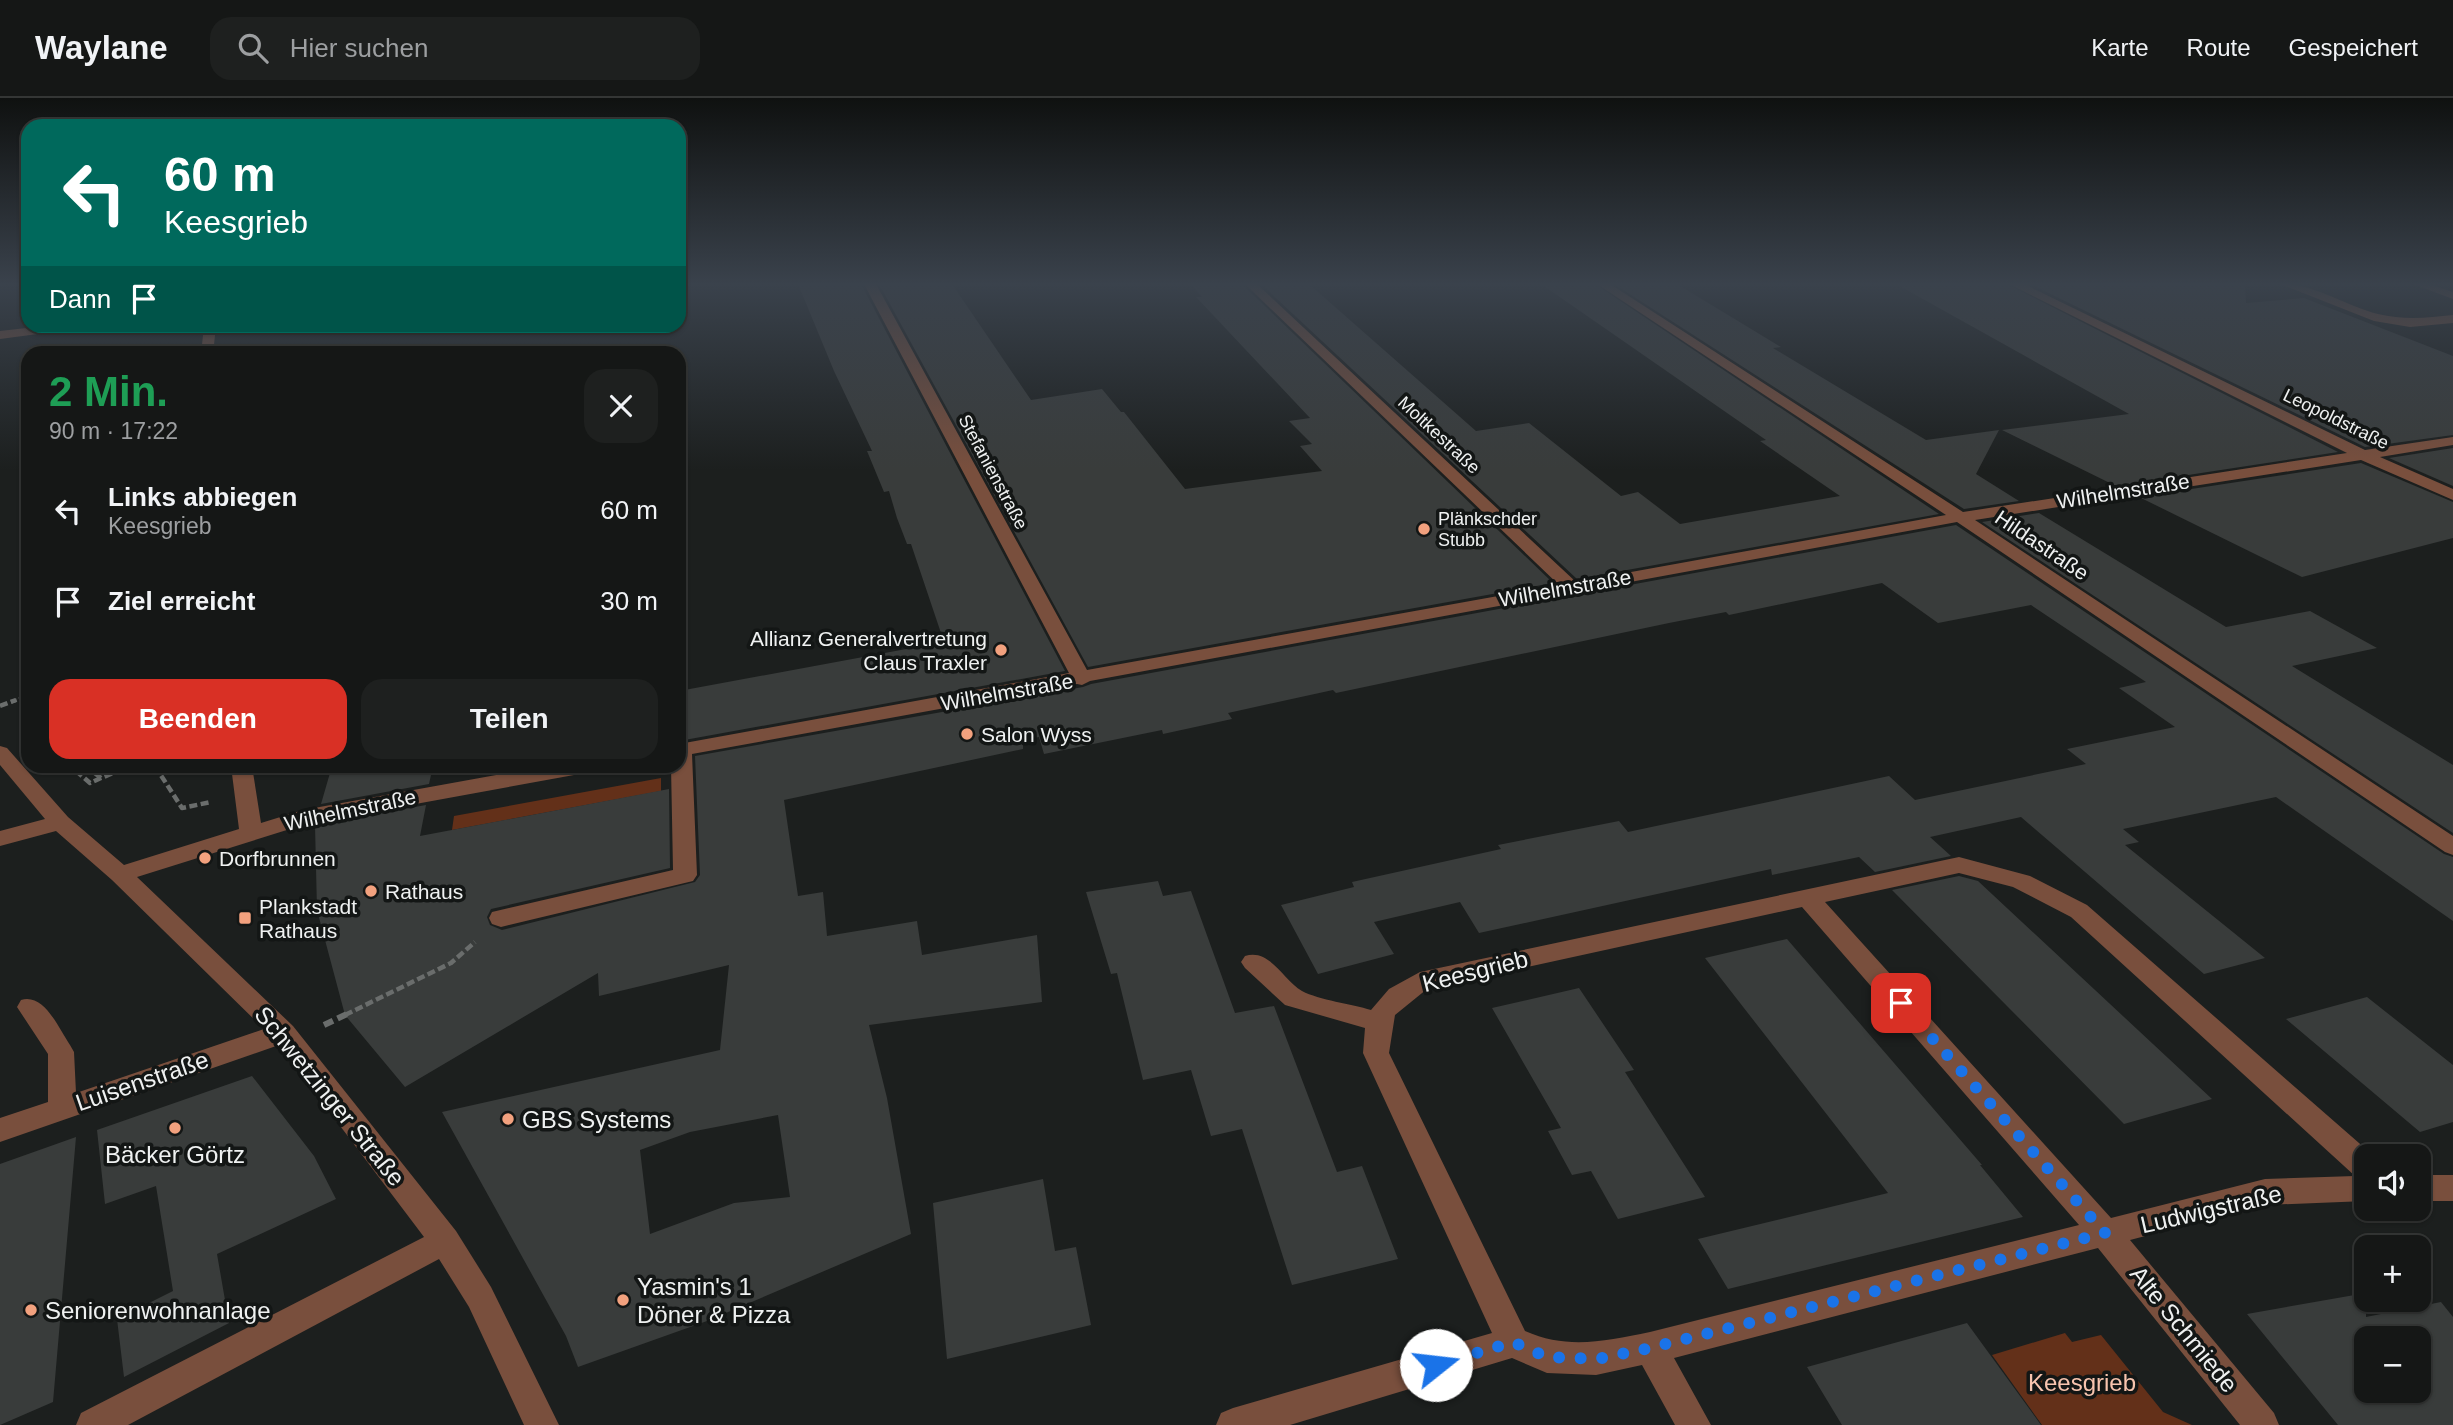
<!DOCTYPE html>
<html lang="de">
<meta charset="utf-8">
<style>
body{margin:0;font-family:Arial,sans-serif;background:#1e201f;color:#f1f3f6;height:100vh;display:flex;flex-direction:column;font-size:26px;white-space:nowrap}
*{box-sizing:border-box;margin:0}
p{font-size:23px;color:#9d9fa1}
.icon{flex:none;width:38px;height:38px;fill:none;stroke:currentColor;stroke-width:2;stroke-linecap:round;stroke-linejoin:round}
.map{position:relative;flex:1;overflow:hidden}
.drawer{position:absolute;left:21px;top:248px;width:665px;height:427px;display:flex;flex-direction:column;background:#151716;border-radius:21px;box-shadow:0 2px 5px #0004,0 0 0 2px #343635}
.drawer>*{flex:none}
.banner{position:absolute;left:21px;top:21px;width:665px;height:214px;border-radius:21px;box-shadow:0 2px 5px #0004,0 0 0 2px #343635;background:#00695c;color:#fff;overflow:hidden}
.controls{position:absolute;left:2354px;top:1046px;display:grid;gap:14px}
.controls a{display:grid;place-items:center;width:77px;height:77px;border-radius:14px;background:#151716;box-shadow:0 2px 5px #0004,0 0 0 2px #343635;font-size:35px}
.pin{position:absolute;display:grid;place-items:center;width:60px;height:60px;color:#fff;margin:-30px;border-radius:14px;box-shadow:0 4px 10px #0006}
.me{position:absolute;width:77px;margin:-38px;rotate:74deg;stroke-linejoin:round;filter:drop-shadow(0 0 5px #0008)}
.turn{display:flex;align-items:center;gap:24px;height:147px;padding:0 28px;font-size:32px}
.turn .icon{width:91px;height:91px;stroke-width:2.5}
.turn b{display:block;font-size:49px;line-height:60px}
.then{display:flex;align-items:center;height:66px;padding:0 28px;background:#0003;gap:14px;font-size:26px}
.round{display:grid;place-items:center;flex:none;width:74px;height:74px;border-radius:21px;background:#1e201f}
.summary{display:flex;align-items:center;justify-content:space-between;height:119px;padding:0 28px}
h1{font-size:42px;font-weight:600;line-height:52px;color:#1e9e55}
.button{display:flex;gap:14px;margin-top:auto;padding:14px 28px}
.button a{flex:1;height:80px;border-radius:21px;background:#d93025;color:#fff;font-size:28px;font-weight:600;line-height:80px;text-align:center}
.button a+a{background:#1e201f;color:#f1f3f6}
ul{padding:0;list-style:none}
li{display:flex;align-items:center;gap:21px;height:91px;padding:0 28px}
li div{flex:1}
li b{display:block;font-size:26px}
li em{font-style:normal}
header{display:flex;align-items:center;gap:42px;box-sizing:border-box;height:98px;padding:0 35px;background:#151716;border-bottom:2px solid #343635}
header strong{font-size:33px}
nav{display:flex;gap:38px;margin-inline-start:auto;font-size:24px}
.search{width:490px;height:63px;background:#1e201f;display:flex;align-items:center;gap:18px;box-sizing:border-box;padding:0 24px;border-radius:21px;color:#9d9fa1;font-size:26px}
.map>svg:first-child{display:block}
.green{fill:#633019}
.building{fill:#393c3b;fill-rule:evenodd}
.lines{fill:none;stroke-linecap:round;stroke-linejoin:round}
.path-far2{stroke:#6a6d6c;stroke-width:3.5;stroke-dasharray:6 2.5;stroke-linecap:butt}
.path-far1{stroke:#6a6d6c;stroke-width:4.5;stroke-dasharray:8 3.5;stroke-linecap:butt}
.path{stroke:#6a6d6c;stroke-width:6;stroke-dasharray:10 5;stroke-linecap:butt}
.minor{fill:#794f3d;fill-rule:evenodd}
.route{stroke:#1a73e8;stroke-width:12;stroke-dasharray:0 21.6}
.poi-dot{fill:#f2a17e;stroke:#131615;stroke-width:2.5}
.labels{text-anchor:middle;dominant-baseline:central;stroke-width:7;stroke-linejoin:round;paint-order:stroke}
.far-street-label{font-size:18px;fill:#eff1f1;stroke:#131615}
.far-poi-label{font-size:18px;fill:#eff1f1;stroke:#131615;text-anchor:start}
.street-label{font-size:21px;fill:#eff1f1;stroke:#131615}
.poi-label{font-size:21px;fill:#eff1f1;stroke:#131615;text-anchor:start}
.near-street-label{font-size:24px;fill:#eff1f1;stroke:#131615}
.near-poi-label{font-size:24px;fill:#eff1f1;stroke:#131615;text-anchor:start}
.near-park-label{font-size:24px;fill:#f8c4ae;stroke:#131615}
</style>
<header>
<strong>Waylane</strong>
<div class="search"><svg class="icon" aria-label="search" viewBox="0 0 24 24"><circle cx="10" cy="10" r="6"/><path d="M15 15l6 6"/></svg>Hier suchen</div>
<nav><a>Karte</a><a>Route</a><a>Gespeichert</a></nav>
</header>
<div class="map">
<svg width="2453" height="1327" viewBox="0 0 2453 1327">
<rect width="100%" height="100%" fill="#1c1f1e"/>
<path class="green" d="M 661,680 L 661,693 L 452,732 L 454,718 Z
M 2065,1235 L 2072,1244 L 2101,1237 L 2163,1314 L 2192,1327 L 2042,1327 L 1992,1257 Z"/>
<path class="building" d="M 798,186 L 861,186 L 1065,573 L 679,643 L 679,593 L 944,544 L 911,446 L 907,446 L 897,420 L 889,393 L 884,394 L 867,353 L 872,353 L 834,273 Z
M 879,186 L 952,186 L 1031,302 L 1102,291 L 1121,314 L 1124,314 L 1185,391 L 1322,373 L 1300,348 L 1312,346 L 1289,323 L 1310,320 L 1196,199 L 1202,199 L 1190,186 L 1242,186 L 1553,485 L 1088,569 Z
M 1261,186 L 1309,186 L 1476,333 L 1529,325 L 1621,398 L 1638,394 L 1680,426 L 1840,398 L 1760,343 L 1766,342 L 1541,186 L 1595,186 L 1939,416 L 1577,481 Z
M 1614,186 L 1677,186 L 1781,249 L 1773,250 L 1926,342 L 1999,332 L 1976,376 L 2019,403 L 1964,411 Z
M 1896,186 L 2007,186 L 2338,354 L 2116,388 L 2002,332 L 2129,316 Z
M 2030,186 L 2245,186 L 2246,205 L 2304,200 L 2453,258 L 2453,337 L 2365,349 Z
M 2453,350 L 2453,388 L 2389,360 Z
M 2361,365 L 2453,404 L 2453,440 L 2302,479 L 2139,399 Z
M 2039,415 L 2226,529 L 2310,513 L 2377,550 L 2292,568 L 2453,667 L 2453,735 L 1982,424 Z
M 1956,427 L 2444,756 L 2453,759 L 2453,823 L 2276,699 L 2123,731 L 2139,744 L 2125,747 L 2265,860 L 2204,876 L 2021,719 L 1930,739 L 1951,758 L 1875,774 L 1859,759 L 1772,777 L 1771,771 L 1479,835 L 1460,804 L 1374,824 L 1394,856 L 1318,876 L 1281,807 L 1354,789 L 1352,784 L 1501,751 L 1498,747 L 1619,723 L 1628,734 L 1889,678 L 1915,702 L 2086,666 L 2067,651 L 2175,629 L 2119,590 L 2146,584 L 2031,507 L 1938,525 L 1882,485 L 1729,517 L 1726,514 L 1669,525 L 1336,595 L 1333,592 L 1228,615 L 1232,621 L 1163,636 L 1162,632 L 1044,656 L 1039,639 L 1023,642 L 1023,651 L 784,702 L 798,798 L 823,794 L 827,838 L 917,823 L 922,857 L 1037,837 L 1042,904 L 869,927 L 887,1000 L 911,1136 L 707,1223 L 578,1269 L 566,1238 L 442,1014 L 720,952 L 729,867 L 599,898 L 598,875 L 405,989 L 345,917 L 317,812 L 315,727 L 426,707 L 420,738 L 669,691 L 670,770 L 491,811 L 487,819 L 490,827 L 502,832 L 695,784 L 700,777 L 695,658 L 1083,589 L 1091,586 ZM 778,1017 L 790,1099 L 734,1105 L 650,1136 L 640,1052 L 690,1034 Z
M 332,668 L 433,668 L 429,686 L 321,706 Z
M 1959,778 L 1978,783 L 2212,1001 L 2124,1026 L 1892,792 Z
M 1158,783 L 1163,798 L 1191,793 L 1235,915 L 1274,908 L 1337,1074 L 1362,1068 L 1398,1161 L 1292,1187 L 1242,1031 L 1211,1038 L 1191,972 L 1143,982 L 1117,875 L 1111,876 L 1086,794 Z
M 1787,841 L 1982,1067 L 1980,1067 L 2023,1119 L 1728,1191 L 1698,1141 L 1888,1095 L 1705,860 Z
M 1579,890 L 1634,972 L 1625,974 L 1705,1099 L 1618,1121 L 1591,1073 L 1572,1077 L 1548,1033 L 1561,1030 L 1492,910 Z
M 2367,899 L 2453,967 L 2453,1024 L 2420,1034 L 2286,921 Z
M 252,978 L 314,1058 L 336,1101 L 217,1156 L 229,1225 L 124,1279 L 117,1221 L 173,1193 L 156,1088 L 105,1106 L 97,1032 Z
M 76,1039 L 53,1304 L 0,1327 L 0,1066 Z
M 1043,1081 L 1055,1153 L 1076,1149 L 1091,1227 L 947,1261 L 933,1105 Z
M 2366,1195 L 2366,1219 L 2441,1204 L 2453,1219 L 2453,1327 L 2338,1327 L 2247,1216 ZM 2366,1241 L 2418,1241 L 2418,1293 L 2366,1293 Z
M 1967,1225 L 2041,1327 L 1842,1327 L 1807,1269 Z"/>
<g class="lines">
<path class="path-far2" d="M 11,604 L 28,598"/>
<path class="path-far1" d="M 0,608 L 16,602
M 86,668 L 101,680 L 130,668
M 155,668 L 182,710 L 211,704
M 66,675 L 74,671 L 90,685 L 101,680
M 345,917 L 451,865 L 475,844"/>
<path class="path" d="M 324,927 L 349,915"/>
<path class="minor" d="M 864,186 L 876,186 L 1087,572 L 1559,487 L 1245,186 L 1257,186 L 1576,484 L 1946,417 L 1597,186 L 1610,186 L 1963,414 L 2347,355 L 2009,186 L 2024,186 L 2365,352 L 2453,339 L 2453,347 L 2380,359 L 2453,391 L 2453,402 L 2361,362 L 1975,422 L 2453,738 L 2453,757 L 2445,754 L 1957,424 L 1090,583 L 1082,587 L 1077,586 L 692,656 L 697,777 L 693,783 L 501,829 L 492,826 L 489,820 L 492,814 L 673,772 L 671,668 L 679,668 L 679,646 L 1069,575 Z
M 2280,186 C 2314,185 2345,208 2378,216 C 2403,222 2427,220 2453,217 L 2453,225 L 2410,229 L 2374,223 Z
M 2413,186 L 2429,186 L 2453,194 L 2453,201 Z
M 44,228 L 74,228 L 68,232 L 0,241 L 0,233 Z
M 204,228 L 216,228 L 213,256 L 201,256 Z
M 0,648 L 7,650 L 68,719 L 124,767 L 239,731 L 231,668 L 252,668 L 261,725 L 303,712 L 546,668 L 595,668 L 592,673 L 585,675 L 306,726 L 137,779 L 293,928 L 456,1133 L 491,1189 L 559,1327 L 524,1327 L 469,1209 L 439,1161 L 128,1327 L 76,1327 L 81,1315 L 424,1139 L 279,947 L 0,1044 L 0,1020 L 48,1004 L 48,956 L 17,909 L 21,902 C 44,895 58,929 70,947 L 74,954 L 76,995 L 264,931 L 112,782 L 56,733 L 0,748 L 0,733 L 45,721 L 0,667 Z
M 1959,759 L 2030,778 L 2087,807 L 2375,1059 L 2366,1059 L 2366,1103 L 2265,1107 L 2130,1142 L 2274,1315 L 2279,1327 L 2240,1327 L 2098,1150 L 1674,1260 L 1711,1327 L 1675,1327 L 1642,1267 L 1596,1277 L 1547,1275 L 1512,1260 L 1290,1327 L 1216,1327 L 1221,1315 L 1233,1310 L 1492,1235 L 1363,955 L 1365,930 L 1285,907 L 1245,870 L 1241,864 L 1245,858 C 1270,850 1283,882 1302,893 C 1319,902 1352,906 1371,912 L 1389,891 L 1420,874 ZM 1959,775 L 2013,789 L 2071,819 L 2355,1078 L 2265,1081 L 2111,1120 L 1825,804 ZM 1802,809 L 2079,1127 L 1650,1234 C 1605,1243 1568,1252 1525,1233 L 1389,955 L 1395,917 L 1427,891 Z
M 2418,1077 L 2453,1077 L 2453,1103 L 2418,1103 Z"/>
</g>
<linearGradient id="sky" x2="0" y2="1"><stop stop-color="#0f1110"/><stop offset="0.5" stop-color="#3a424c"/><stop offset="1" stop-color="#3a424c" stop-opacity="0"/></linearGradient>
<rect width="2453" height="372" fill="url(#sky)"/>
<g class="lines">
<path class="route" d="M 1436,1267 L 1513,1244 L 1547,1259 L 1597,1261 L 1650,1250 L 2105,1135 L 1901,905"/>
</g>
<g class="poi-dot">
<circle cx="1424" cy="431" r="7"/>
<circle cx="1001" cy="552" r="7"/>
<circle cx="967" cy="636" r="7"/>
<circle cx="205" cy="760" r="7"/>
<circle cx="371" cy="793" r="7"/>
<rect x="238" y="813" width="14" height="14" rx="3.5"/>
<circle cx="508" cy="1021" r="7"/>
<circle cx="175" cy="1030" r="7"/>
<circle cx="623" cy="1202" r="7"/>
<circle cx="31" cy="1212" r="7"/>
</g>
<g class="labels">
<g class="far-street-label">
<text transform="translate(2336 321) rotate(26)">Leopoldstraße</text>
<text transform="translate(1439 337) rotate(43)">Moltkestraße</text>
<text transform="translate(993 374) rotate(62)">Stefanienstraße</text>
</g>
<g class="far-poi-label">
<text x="1438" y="421">Plänkschder<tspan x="1438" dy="21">Stubb</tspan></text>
</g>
<g class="street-label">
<text transform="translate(2123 393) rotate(-9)">Wilhelmstraße</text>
<text transform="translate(2042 447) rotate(34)">Hildastraße</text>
<text transform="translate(1565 490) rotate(-10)">Wilhelmstraße</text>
<text transform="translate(1007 594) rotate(-10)">Wilhelmstraße</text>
<text transform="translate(350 712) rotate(-12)">Wilhelmstraße</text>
</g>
<g class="poi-label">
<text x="987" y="540" text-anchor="end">Allianz Generalvertretung<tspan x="987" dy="24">Claus Traxler</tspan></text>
<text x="981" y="636">Salon Wyss</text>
<text x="219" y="760">Dorfbrunnen</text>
<text x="385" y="793">Rathaus</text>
<text x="259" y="808">Plankstadt<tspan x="259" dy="24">Rathaus</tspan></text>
</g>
<g class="near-street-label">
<text transform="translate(1475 873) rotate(-14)">Keesgrieb</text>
<text transform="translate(142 983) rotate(-19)">Luisenstraße</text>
<text transform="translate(330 998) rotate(51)">Schwetzinger Straße</text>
<text transform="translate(2211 1111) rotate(-13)">Ludwigstraße</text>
<text transform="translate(2184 1231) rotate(51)">Alte Schmiede</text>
</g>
<g class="near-poi-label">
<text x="522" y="1021">GBS Systems</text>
<text x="175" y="1056" text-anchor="middle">Bäcker Görtz</text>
<text x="637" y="1188">Yasmin's 1<tspan x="637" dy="28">Döner &amp; Pizza</tspan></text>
<text x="45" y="1212">Seniorenwohnanlage</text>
</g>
<g class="near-park-label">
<text x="2082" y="1284">Keesgrieb</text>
</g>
</g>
</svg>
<div class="controls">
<a><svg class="icon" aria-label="sound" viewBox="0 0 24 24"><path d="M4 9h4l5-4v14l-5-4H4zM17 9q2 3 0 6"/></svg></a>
<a>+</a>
<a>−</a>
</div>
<div class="pin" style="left:1901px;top:905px;background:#d93025"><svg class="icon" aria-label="arrive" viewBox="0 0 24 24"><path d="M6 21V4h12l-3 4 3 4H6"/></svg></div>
<svg class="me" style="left:1436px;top:1267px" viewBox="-20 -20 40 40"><circle r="19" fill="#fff"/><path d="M0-13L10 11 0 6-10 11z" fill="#1a73e8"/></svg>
<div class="banner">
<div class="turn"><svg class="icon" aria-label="left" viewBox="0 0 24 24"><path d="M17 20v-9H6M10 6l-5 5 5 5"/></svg><div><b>60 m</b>Keesgrieb</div></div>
<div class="then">Dann<svg class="icon" aria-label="arrive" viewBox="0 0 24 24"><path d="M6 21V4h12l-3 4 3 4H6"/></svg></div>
</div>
<section class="drawer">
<div class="summary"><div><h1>2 Min.</h1><p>90 m · 17:22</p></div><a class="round"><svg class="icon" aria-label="close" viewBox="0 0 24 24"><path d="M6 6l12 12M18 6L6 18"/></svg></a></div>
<ul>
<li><svg class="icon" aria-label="left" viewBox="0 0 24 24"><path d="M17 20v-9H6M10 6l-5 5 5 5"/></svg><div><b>Links abbiegen</b><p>Keesgrieb</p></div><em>60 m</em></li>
<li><svg class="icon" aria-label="arrive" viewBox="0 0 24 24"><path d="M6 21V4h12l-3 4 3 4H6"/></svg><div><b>Ziel erreicht</b></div><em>30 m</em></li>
</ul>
<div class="button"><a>Beenden</a><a>Teilen</a></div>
</section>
</div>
